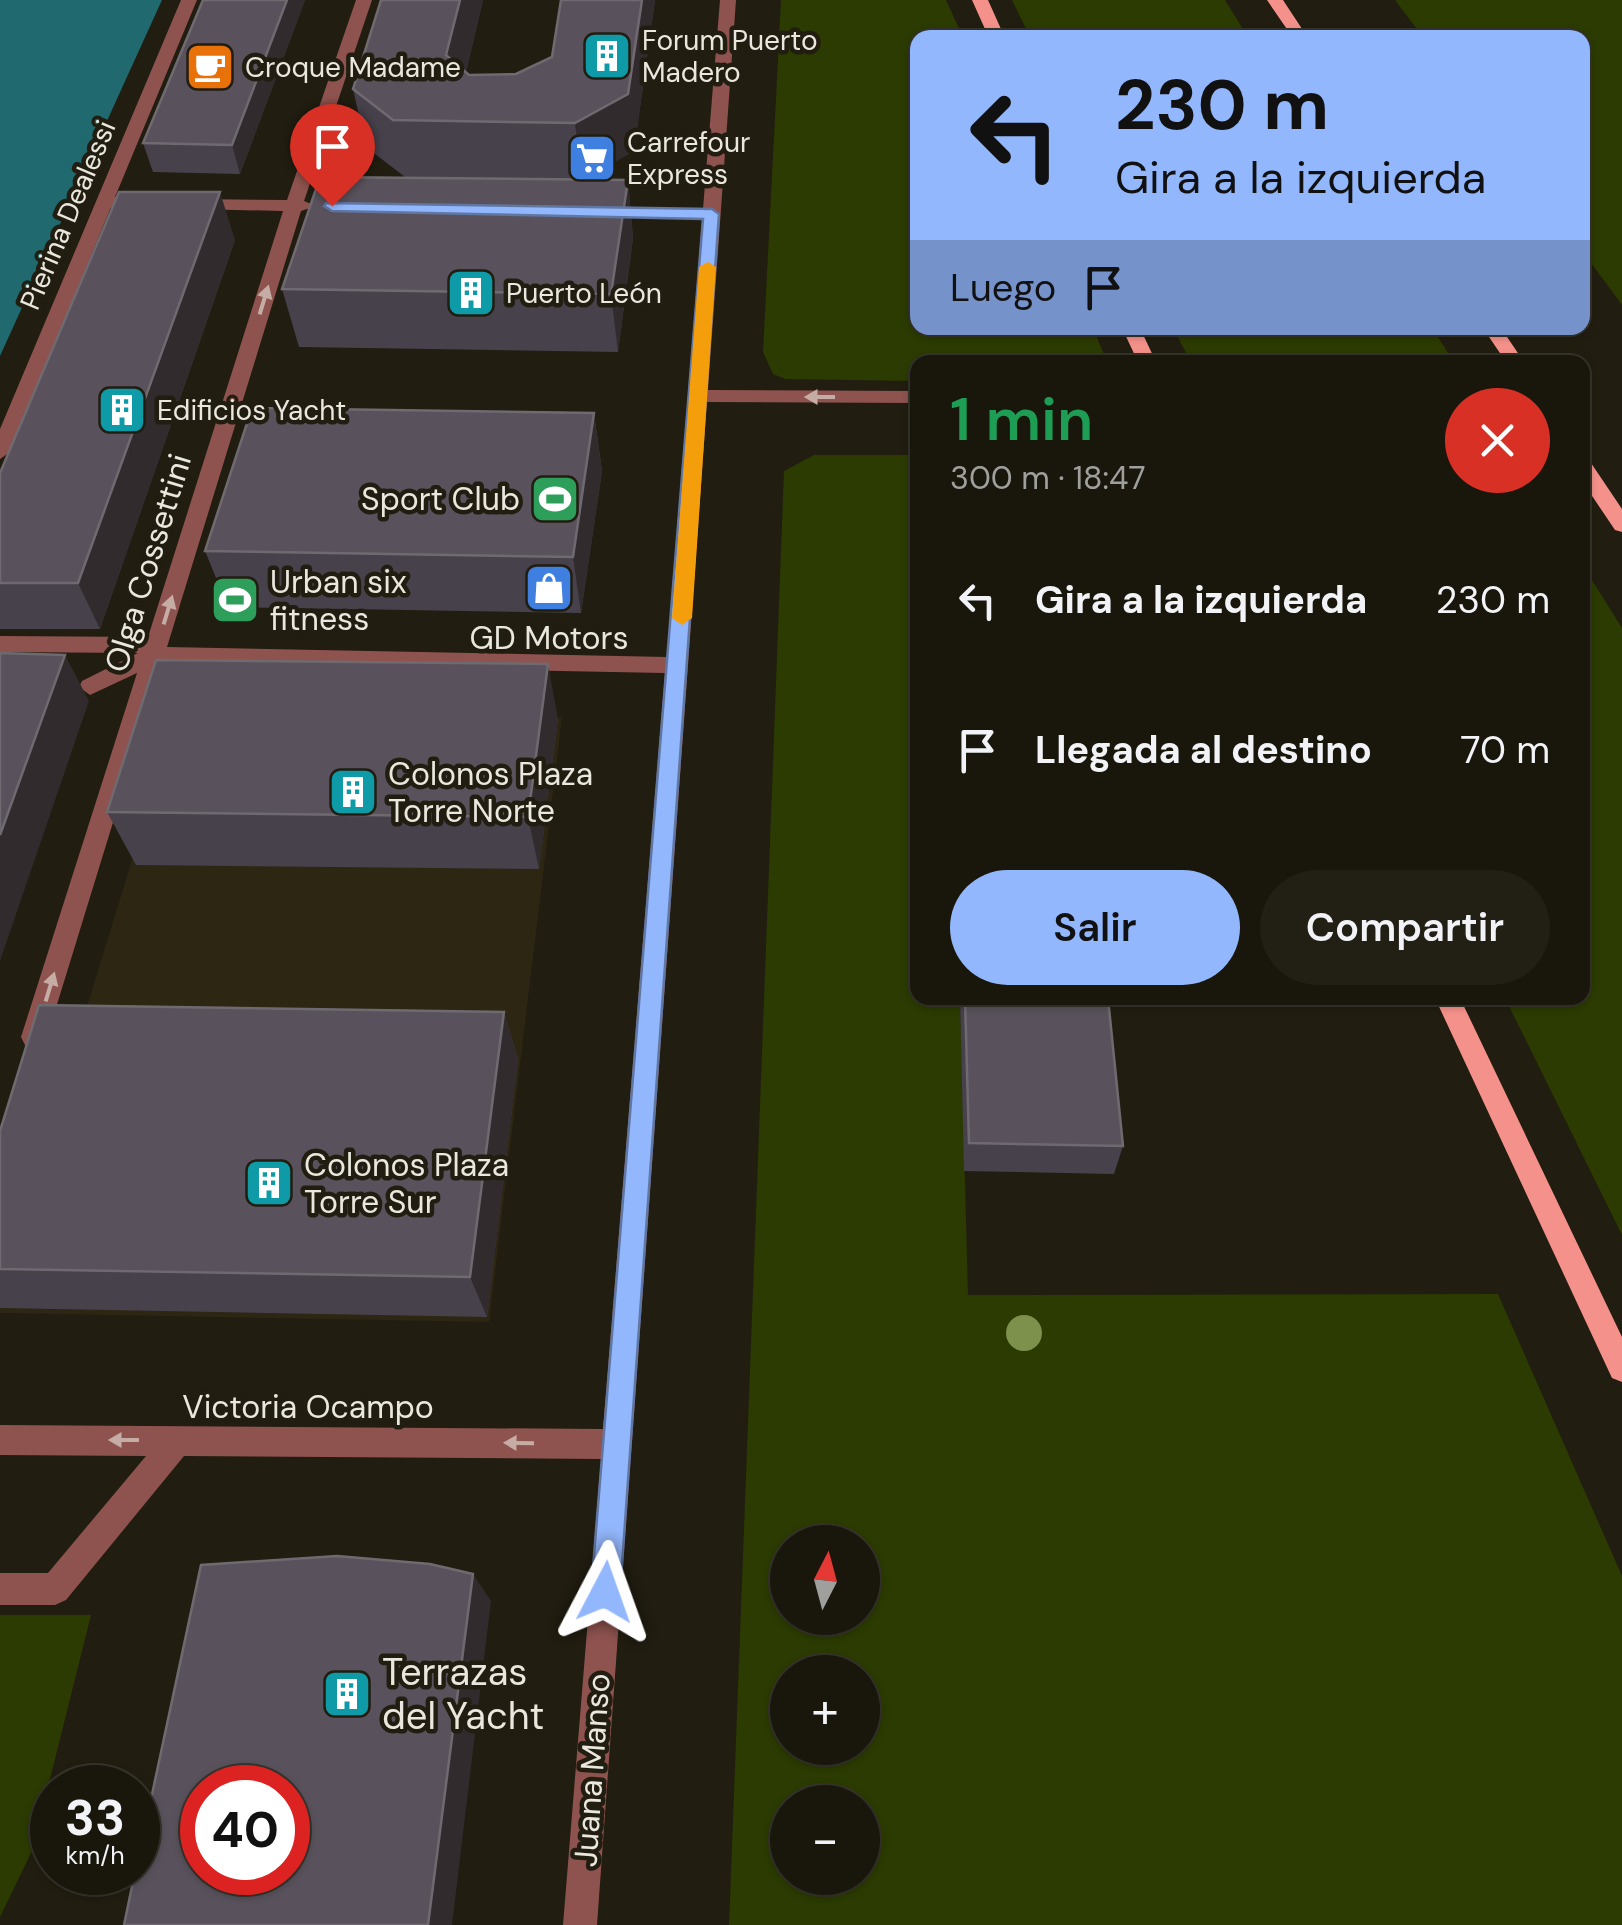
<!DOCTYPE html>
<html lang="es">
<meta charset="utf-8">
<style>
body{margin:0;font-family:"DM Sans",sans-serif;background:#221f15;color:#f1f3f6;height:100vh;display:flex;flex-direction:column;font-size:38px;white-space:nowrap}
*{box-sizing:border-box;margin:0}
p{font-size:32px;color:#9f9f9d}
.icon{flex:none;width:55px;height:55px;fill:none;stroke:currentColor;stroke-width:2;stroke-linecap:round;stroke-linejoin:round}
.map{position:relative;flex:1;overflow:hidden}
.side{position:absolute;left:910px;top:355px;width:680px;height:650px;display:flex;flex-direction:column;background:#19160c;border-radius:20px;box-shadow:0 2px 8px #0004,0 0 0 2px #37352d}
.side>*{flex:none}
.banner{position:absolute;left:910px;top:30px;width:680px;height:305px;border-radius:20px;box-shadow:0 2px 8px #0004,0 0 0 2px #37352d;background:#93b7fd;color:#111;overflow:hidden}
.needle{width:65px;rotate:6deg}
.fabs{position:absolute;left:770px;top:1525px;display:grid;gap:20px}
.fabs a{display:grid;place-items:center;width:110px;height:110px;border-radius:50%;background:#19160c;box-shadow:0 2px 8px #0004,0 0 0 2px #37352d;font-size:50px}
.speed{position:absolute;left:30px;top:1765px;display:flex;gap:20px;font-size:50px;font-weight:700;text-align:center}
.speed>*{display:grid;place-content:center;width:130px;height:130px;border-radius:50%;background:#19160c;box-shadow:0 2px 8px #0004,0 0 0 2px #37352d;line-height:1}
.speed small{font-size:25px;font-weight:400}
.speed .limit{border:15px solid #d22;background:#fff;color:#111}
.pin{position:absolute;display:grid;place-items:center;width:85px;height:85px;color:#fff;margin:-102px -42px;border-radius:50% 50% 50% 0;rotate:-45deg;box-shadow:0 0 10px #0007}
.pin .icon{rotate:45deg}
.me{position:absolute;width:110px;margin:-55px;rotate:4deg;stroke-linejoin:round;filter:drop-shadow(0 0 8px #0008)}
.turn{display:flex;align-items:center;gap:35px;height:210px;padding:0 40px;font-size:45px}
.turn .icon{width:130px;height:130px;stroke-width:2.5}
.turn b{display:block;font-size:70px;line-height:85px}
.then{display:flex;align-items:center;height:95px;padding:0 40px;background:#0003;gap:20px;font-size:38px}
.round{display:grid;place-items:center;flex:none;width:105px;height:105px;border-radius:52px;background:#221f15}
.overview{display:flex;align-items:center;justify-content:space-between;height:170px;padding:0 40px}
h1{font-size:60px;font-weight:600;line-height:75px;color:#1e9e55}
.cta{display:flex;gap:20px;margin-top:auto;padding:20px 40px}
.cta a{flex:1;height:115px;border-radius:60px;background:#93b7fd;color:#111;font-size:40px;font-weight:600;line-height:115px;text-align:center}
.cta a+a{background:#221f15;color:#f1f3f6}
ul{padding:0;list-style:none}
li{display:flex;align-items:center;gap:30px;height:150px;padding:0 40px}
li div{flex:1}
li b{display:block;font-size:38px}
li em{font-style:normal}
.map>svg:first-child{display:block}
.built{fill:#2c2612}
.green{fill:#2b3b01;fill-rule:evenodd}
.water{fill:#1f696f}
.lines{fill:none;stroke-linecap:round;stroke-linejoin:round}
.minor{fill:#8f534f;fill-rule:evenodd}
.major{fill:#f5918b;fill-rule:evenodd}
.tree{fill:#7d914c}
.wall{fill:#47414c}
.shaded-wall{fill:#312b2d}
.building{fill:#59525c;stroke:#6f6a70;stroke-width:2.5;fill-rule:evenodd}
.oneway{fill:#c5aca5}
.route{fill:#93b7fd;stroke:#6077a4;stroke-width:2.5}
.slow{fill:#f59e0b}
.labels{text-anchor:middle;dominant-baseline:central;stroke-width:9;stroke-linejoin:round;paint-order:stroke}
.far-poi-label{font-size:28px;fill:#e9e7de;stroke:#211d10;text-anchor:start}
.far-street-label{font-size:28px;fill:#e9e7de;stroke:#211d10}
.poi-label{font-size:32px;fill:#e9e7de;stroke:#211d10;text-anchor:start}
.street-label{font-size:32px;fill:#e9e7de;stroke:#211d10}
.near-poi-label{font-size:38px;fill:#e9e7de;stroke:#211d10;text-anchor:start}
</style>
<div class="map">
<svg width="1622" height="1925" viewBox="0 0 1622 1925">
<rect width="100%" height="100%" fill="#211d10"/>
<path class="built" d="M 177,713 L 562,717 L 489,1322 L 0,1313 L 0,1290 Z"/>
<path class="green" d="M 781,0 L 946,0 L 963,37 L 918,38 L 918,328 L 1093,328 L 1107,362 L 918,362 L 917,381 L 785,379 L 773,374 L 763,352 Z
M 1012,0 L 1225,0 L 1248,37 L 1030,37 Z
M 1395,0 L 1622,0 L 1622,305 L 1583,252 L 1582,38 L 1423,37 Z
M 1173,328 L 1432,328 L 1454,362 L 1191,362 Z
M 814,455 L 917,455 L 918,998 L 960,998 L 968,1295 L 1498,1294 L 1622,1576 L 1622,1925 L 729,1925 L 784,471 ZM 788,1542 L 862,1542 L 862,1618 L 788,1618 ZM 788,1672 L 862,1672 L 862,1748 L 788,1748 ZM 788,1802 L 862,1802 L 862,1878 L 788,1878 Z
M 1583,566 L 1622,628 L 1622,1235 L 1505,998 L 1582,998 Z
M 0,1615 L 91,1615 L 32,1851 L 0,1917 Z"/>
<path class="water" d="M 0,0 L 162,0 L 0,356 Z"/>
<g class="lines">
<path class="minor" d="M 181,0 L 197,0 L 115,197 L 147,198 L 156,203 L 147,208 L 111,207 L 10,452 L 0,459 L 0,429 Z
M 356,0 L 372,0 L 304,201 L 316,206 L 301,211 L 167,647 L 667,657 L 702,219 L 597,217 L 588,212 L 597,207 L 703,209 L 720,0 L 736,0 L 708,390 L 918,391 L 918,403 L 707,402 L 597,1925 L 563,1925 L 601,1459 L 184,1456 L 66,1600 L 55,1605 L 0,1605 L 0,1573 L 48,1573 L 146,1456 L 0,1455 L 0,1425 L 603,1429 L 665,673 L 162,663 L 47,1037 L 43,1045 L 34,1048 L 25,1045 L 21,1037 L 137,673 L 90,695 L 79,687 L 82,681 L 138,653 L 0,652 L 0,636 L 148,637 L 283,211 L 192,209 L 183,204 L 192,199 L 287,200 Z"/>
<path class="major" d="M 972,0 L 988,0 L 1005,38 L 989,38 Z
M 1267,0 L 1283,0 L 1308,38 L 1293,38 Z
M 1122,328 L 1140,328 L 1156,362 L 1138,362 Z
M 1483,328 L 1501,328 L 1524,362 L 1506,362 Z
M 1582,459 L 1589,460 L 1622,509 L 1622,532 L 1615,530 L 1582,481 Z
M 1435,998 L 1460,998 L 1622,1337 L 1622,1382 L 1612,1378 Z"/>
</g>
<circle class="tree" cx="1024" cy="1333" r="18"/>
<path class="wall" d="M 203,0 L 305,0 L 240,174 L 153,172 L 143,143 Z
M 381,0 L 483,0 L 466,72 L 469,75 L 516,74 L 552,57 L 561,0 L 655,0 L 634,151 L 582,180 L 628,180 L 633,238 L 618,352 L 299,347 L 282,289 L 405,177 L 366,147 L 353,89 Z
M 235,240 L 100,629 L 0,629 L 0,473 Z
M 594,413 L 602,471 L 581,613 L 228,607 L 205,551 Z
M 558,719 L 539,869 L 136,865 L 107,812 Z
M 960,998 L 1108,998 L 1123,1146 L 1114,1174 L 964,1171 Z
M 504,1012 L 518,1059 L 487,1317 L 0,1308 L 0,1131 Z"/>
<path class="shaded-wall" d="M 287,0 L 305,0 L 240,174 L 232,145 Z
M 460,0 L 483,0 L 456,112 L 446,55 Z
M 642,0 L 655,0 L 634,151 L 582,180 L 575,123 Z
M 628,180 L 633,238 L 618,352 L 611,294 Z
M 220,192 L 235,240 L 100,629 L 78,583 Z
M 594,413 L 602,471 L 581,613 L 573,557 Z
M 65,655 L 89,701 L 0,961 L 0,835 Z
M 548,664 L 558,719 L 539,869 L 528,817 Z
M 504,1012 L 518,1059 L 487,1317 L 470,1277 Z
M 473,1574 L 491,1601 L 452,1925 L 428,1925 Z"/>
<path class="building" d="M 203,0 L 287,0 L 232,145 L 143,143 Z
M 381,0 L 460,0 L 446,55 L 469,75 L 516,74 L 552,57 L 561,0 L 642,0 L 628,94 L 575,123 L 393,120 L 353,89 Z
M 320,177 L 628,180 L 611,294 L 282,289 Z
M 119,192 L 220,192 L 78,583 L 0,583 L 0,473 Z
M 252,408 L 594,413 L 573,557 L 205,551 Z
M 0,653 L 65,655 L 0,835 Z
M 156,660 L 548,664 L 528,817 L 107,812 Z
M 965,998 L 1108,998 L 1123,1146 L 969,1143 Z
M 39,1005 L 504,1012 L 470,1277 L 0,1269 L 0,1131 Z
M 337,1556 L 430,1564 L 473,1574 L 428,1925 L 124,1925 L 135,1872 L 138,1872 L 138,1860 L 201,1565 ZM 202,1788 L 288,1788 L 288,1872 L 202,1872 Z"/>
<defs><path id="oneway-solid" d="M-6-.8H1V-3.2L6.5 0L1 3.2V.8H-6Z" transform="scale(2.5)"/></defs>
<g class="oneway">
<use href="#oneway-solid" transform="translate(264 300) rotate(-73)"/>
<use href="#oneway-solid" transform="translate(820 397) rotate(-180)"/>
<use href="#oneway-solid" transform="translate(168 610) rotate(-73)"/>
<use href="#oneway-solid" transform="translate(50 987) rotate(-73)"/>
<use href="#oneway-solid" transform="translate(124 1440) rotate(-180)"/>
<use href="#oneway-solid" transform="translate(519 1443) rotate(-179)"/>
</g>
<path class="route" d="M 326,203 L 712,209 L 719,214 L 620,1592 L 615,1602 L 605,1607 L 595,1602 L 591,1592 L 703,219 L 332,211 L 324,206 Z"/>
<path class="slow" d="M 708,262 L 716,267 L 692,618 L 682,625 L 672,618 L 699,267 Z"/>
<defs>
<g id="building-square" transform="scale(2.5)"><rect x="-9" y="-9" width="18" height="18" rx="4" fill="#0f9aa8" stroke="#211d10"/><path d="M-4-6H4V6H1V3H-1V6H-4ZM-2.5-4.3h1.7v1.8h-1.7ZM.8-4.3h1.7v1.8H.8ZM-2.5-1h1.7V.8h-1.7ZM.8-1h1.7V.8H.8Z" fill="#fff"/></g>
<g id="cafe-square" transform="scale(2.5)"><rect x="-9" y="-9" width="18" height="18" rx="4" fill="#e8710a" stroke="#211d10"/><path d="M-5.5-4.5H6V0H3Q3 3.5 0 3.5H-2.5Q-5.5 3.5-5.5 0ZM3-3.2v2h1.7v-2ZM-6 4.5H4V6H-6Z" fill="#fff"/></g>
<g id="supermarket-square" transform="scale(2.5)"><rect x="-9" y="-9" width="18" height="18" rx="4" fill="#3f7fe0" stroke="#211d10"/><path d="M-6-5.5h2.5l.6 2H6L4.5 2H-2.5L-4.4-4H-6ZM-1.5 3.2a1.3 1.3 0 1 0 .1 0ZM3 3.2a1.3 1.3 0 1 0 .1 0Z" fill="#fff"/></g>
<g id="stadium-square" transform="scale(2.5)"><rect x="-9" y="-9" width="18" height="18" rx="4" fill="#2e9e5b" stroke="#211d10"/><path d="M0-5a6.5 5 0 1 0 0 10a6.5 5 0 1 0 0-10ZM-3.5-1.8h7v3.6h-7Z" fill="#fff"/></g>
<g id="shop-square" transform="scale(2.5)"><rect x="-9" y="-9" width="18" height="18" rx="4" fill="#3f7fe0" stroke="#211d10"/><path d="M-5-2.5h2.3a2.7 3.5 0 0 1 5.4 0H5L5.5 6h-11ZM-1.5-2.5h3a1.5 2.3 0 0 0-3 0Z" fill="#fff"/></g>
</defs>
<g fill-rule="evenodd">
<use href="#building-square" x="607" y="56"/>
<use href="#cafe-square" x="210" y="67"/>
<use href="#supermarket-square" x="592" y="158"/>
<use href="#building-square" x="471" y="293"/>
<use href="#building-square" x="122" y="410"/>
<use href="#stadium-square" x="555" y="499"/>
<use href="#shop-square" x="549" y="588"/>
<use href="#stadium-square" x="235" y="600"/>
<use href="#building-square" x="353" y="792"/>
<use href="#building-square" x="269" y="1183"/>
<use href="#building-square" x="347" y="1694"/>
</g>
<g class="labels">
<g class="far-poi-label">
<text x="642" y="40">Forum Puerto<tspan x="642" dy="32">Madero</tspan></text>
<text x="245" y="67">Croque Madame</text>
<text x="627" y="142">Carrefour<tspan x="627" dy="32">Express</tspan></text>
<text x="506" y="293">Puerto León</text>
<text x="157" y="410">Edificios Yacht</text>
</g>
<g class="far-street-label">
<text transform="translate(68 215) rotate(-67)">Pierina Dealessi</text>
</g>
<g class="poi-label">
<text x="520" y="499" text-anchor="end">Sport Club</text>
<text x="270" y="582">Urban six<tspan x="270" dy="37">fitness</tspan></text>
<text x="549" y="638" text-anchor="middle">GD Motors</text>
<text x="388" y="774">Colonos Plaza<tspan x="388" dy="37">Torre Norte</tspan></text>
<text x="304" y="1165">Colonos Plaza<tspan x="304" dy="37">Torre Sur</tspan></text>
</g>
<g class="street-label">
<text transform="translate(148 563) rotate(-73)">Olga Cossettini</text>
<text x="308" y="1407">Victoria Ocampo</text>
<text transform="translate(592 1770) rotate(-86)">Juana Manso</text>
</g>
<g class="near-poi-label">
<text x="382" y="1672">Terrazas<tspan x="382" dy="44">del Yacht</tspan></text>
</g>
</g>
</svg>
<div class="fabs">
<a><svg class="needle" viewBox="-14 -14 28 28"><path d="M0-13l5 13h-10z" fill="#e53935"/><path d="M0 13l5-13h-10z" fill="#9f9f9d"/></svg></a>
<a>+</a>
<a>−</a>
</div>
<div class="speed"><div>33<small>km/h</small></div><div class="limit">40</div></div>
<div class="pin" style="left:332px;top:206px;background:#d93025"><svg class="icon" aria-label="arrive" viewBox="0 0 24 24"><path d="M6 21V4h12l-3 4 3 4H6"/></svg></div>
<svg class="me" style="left:605px;top:1592px" viewBox="-20 -20 40 40"><path d="M0-17L14 15 0 8-14 15z" fill="#93b7fd" stroke="#fff" stroke-width="4"/></svg>
<div class="banner">
<div class="turn"><svg class="icon" aria-label="left" viewBox="0 0 24 24"><path d="M17 20v-9H6M10 6l-5 5 5 5"/></svg><div><b>230 m</b>Gira a la izquierda</div></div>
<div class="then">Luego<svg class="icon" aria-label="arrive" viewBox="0 0 24 24"><path d="M6 21V4h12l-3 4 3 4H6"/></svg></div>
</div>
<section class="side">
<div class="overview"><div><h1>1 min</h1><p>300 m · 18:47</p></div><a class="round" style="background:#d93025;color:#fff"><svg class="icon" aria-label="close" viewBox="0 0 24 24"><path d="M6 6l12 12M18 6L6 18"/></svg></a></div>
<ul>
<li><svg class="icon" aria-label="left" viewBox="0 0 24 24"><path d="M17 20v-9H6M10 6l-5 5 5 5"/></svg><div><b>Gira a la izquierda</b></div><em>230 m</em></li>
<li><svg class="icon" aria-label="arrive" viewBox="0 0 24 24"><path d="M6 21V4h12l-3 4 3 4H6"/></svg><div><b>Llegada al destino</b></div><em>70 m</em></li>
</ul>
<div class="cta"><a>Salir</a><a>Compartir</a></div>
</section>
</div>
